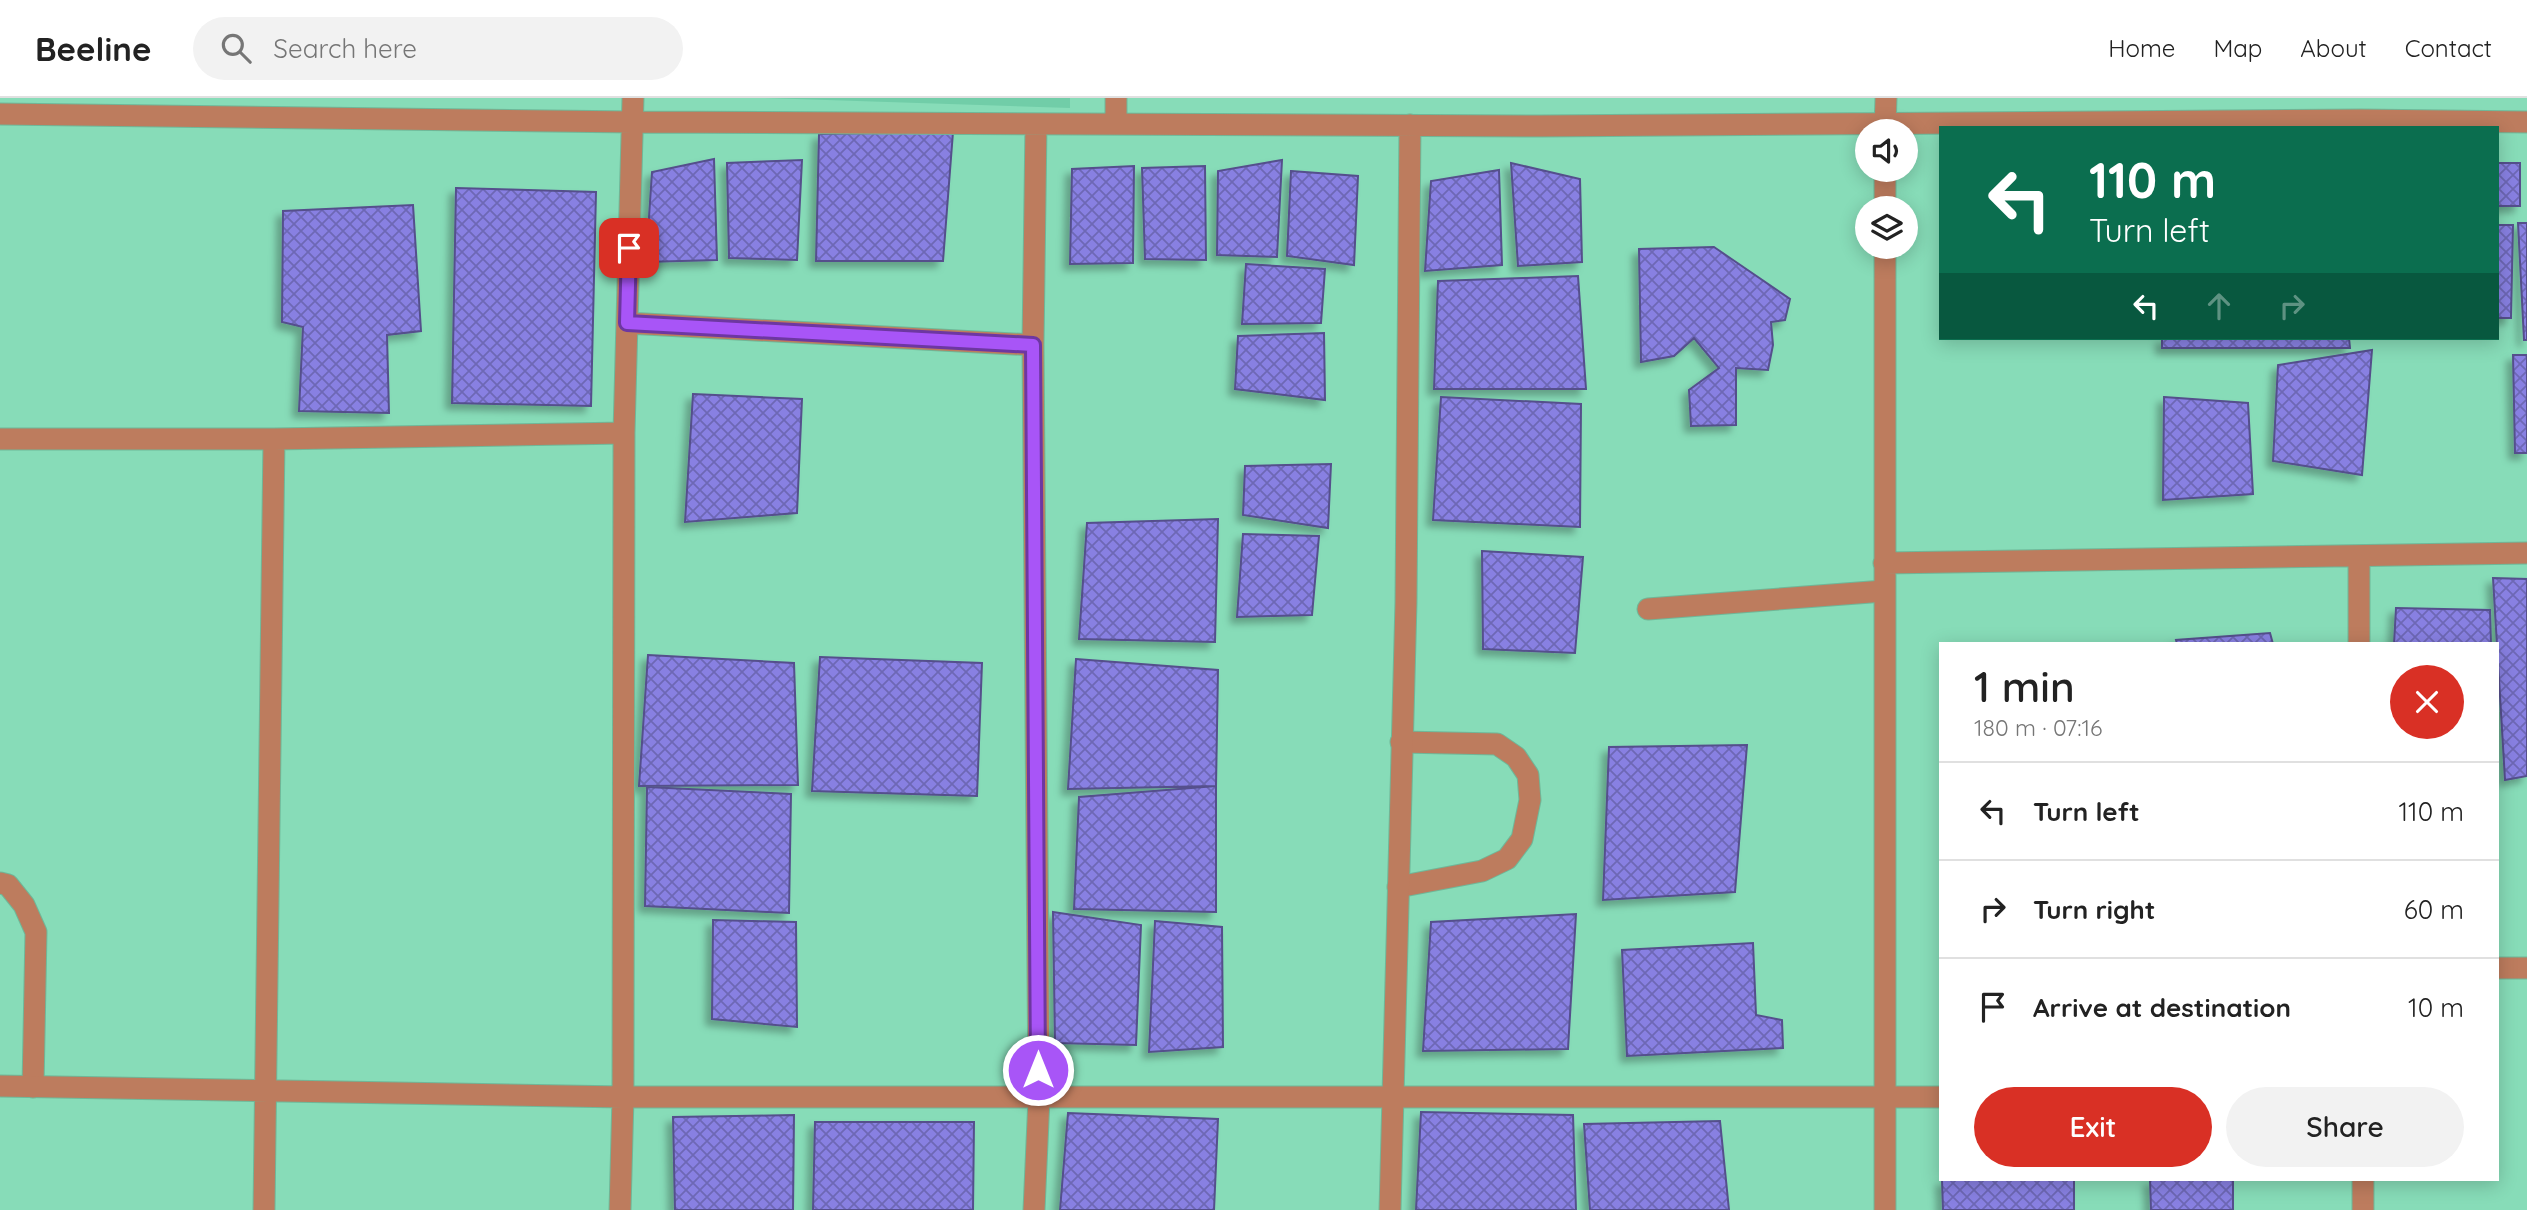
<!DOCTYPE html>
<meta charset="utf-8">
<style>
body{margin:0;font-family:Quicksand,sans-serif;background:#f2f2f2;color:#222;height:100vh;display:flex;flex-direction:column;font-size:26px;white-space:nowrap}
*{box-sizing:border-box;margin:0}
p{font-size:23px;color:#767676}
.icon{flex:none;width:38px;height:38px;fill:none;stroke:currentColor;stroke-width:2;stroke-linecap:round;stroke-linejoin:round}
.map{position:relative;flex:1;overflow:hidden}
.sheet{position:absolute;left:1939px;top:544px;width:560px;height:539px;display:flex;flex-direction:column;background:#fff;border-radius:0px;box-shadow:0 4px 18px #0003}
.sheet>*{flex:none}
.hud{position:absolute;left:1939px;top:28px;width:560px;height:214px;border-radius:0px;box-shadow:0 4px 18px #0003;background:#0b6e4f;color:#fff;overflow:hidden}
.buttons{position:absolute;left:1855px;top:21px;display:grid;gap:14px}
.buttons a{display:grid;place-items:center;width:63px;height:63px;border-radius:50%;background:#fff;box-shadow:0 4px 18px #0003;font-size:35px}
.pin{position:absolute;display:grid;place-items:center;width:60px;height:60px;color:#fff;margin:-30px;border-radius:14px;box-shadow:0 4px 10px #0006}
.me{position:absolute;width:77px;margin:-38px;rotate:0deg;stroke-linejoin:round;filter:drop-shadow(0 0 5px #0008)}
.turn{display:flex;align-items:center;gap:24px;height:147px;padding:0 35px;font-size:32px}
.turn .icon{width:91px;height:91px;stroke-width:2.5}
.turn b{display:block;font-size:49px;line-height:60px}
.lanes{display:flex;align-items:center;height:66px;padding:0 35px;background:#0003;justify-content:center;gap:35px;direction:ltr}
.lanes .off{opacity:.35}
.round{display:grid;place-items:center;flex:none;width:74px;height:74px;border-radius:37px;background:#f2f2f2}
.summary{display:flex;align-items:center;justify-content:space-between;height:119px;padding:0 35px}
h1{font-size:42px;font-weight:600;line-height:52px}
.cta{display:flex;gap:14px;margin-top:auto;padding:14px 35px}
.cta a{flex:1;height:80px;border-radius:42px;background:#d93025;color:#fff;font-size:28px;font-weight:600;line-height:80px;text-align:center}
.cta a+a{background:#f2f2f2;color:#222}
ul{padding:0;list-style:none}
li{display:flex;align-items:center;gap:21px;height:98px;padding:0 35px;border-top:2px solid #e0e0e0}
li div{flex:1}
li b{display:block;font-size:26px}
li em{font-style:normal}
header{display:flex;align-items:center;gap:42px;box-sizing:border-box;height:98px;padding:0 35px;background:#fff;border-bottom:2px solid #e0e0e0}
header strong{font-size:33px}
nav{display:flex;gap:38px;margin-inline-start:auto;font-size:24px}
.search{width:490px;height:63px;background:#f2f2f2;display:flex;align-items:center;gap:18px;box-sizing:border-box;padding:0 24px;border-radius:38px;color:#767676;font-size:26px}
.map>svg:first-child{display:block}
.built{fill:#71cda8}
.building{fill:url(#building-cross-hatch);stroke:#544f8c;stroke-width:2;filter:url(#shadow)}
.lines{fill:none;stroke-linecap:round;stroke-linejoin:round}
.lane-casing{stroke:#6fb798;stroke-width:23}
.street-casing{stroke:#6fb798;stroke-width:23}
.lane{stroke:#bd7c5e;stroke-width:21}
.street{stroke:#bd7c5e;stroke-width:21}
.route-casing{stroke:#6d37a1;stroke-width:18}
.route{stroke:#a855f7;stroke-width:12}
</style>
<header>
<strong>Beeline</strong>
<div class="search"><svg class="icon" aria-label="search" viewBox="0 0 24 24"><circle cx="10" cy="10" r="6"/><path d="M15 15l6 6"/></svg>Search here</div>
<nav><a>Home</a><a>Map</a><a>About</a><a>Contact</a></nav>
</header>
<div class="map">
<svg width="2527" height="1112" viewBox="0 0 2527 1112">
<defs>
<pattern id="building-cross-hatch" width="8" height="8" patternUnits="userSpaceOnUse" patternTransform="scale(1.75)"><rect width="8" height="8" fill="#8880e2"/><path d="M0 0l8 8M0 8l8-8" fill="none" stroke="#6d67b5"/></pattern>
<filter id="shadow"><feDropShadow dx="-6" dy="6" stdDeviation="3.5" flood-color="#0004"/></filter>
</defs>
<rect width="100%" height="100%" fill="#87dcb8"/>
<path class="built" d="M 765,0 L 1070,0 L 1070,10 Z"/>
<path class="building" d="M 953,34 L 943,163 L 816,163 L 819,36 Z
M 714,61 L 717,162 L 646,164 L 652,74 Z
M 802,62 L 797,162 L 729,160 L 727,65 Z
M 1282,62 L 1277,159 L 1217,157 L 1218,73 Z
M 1511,65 L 1580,81 L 1582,164 L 1518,168 Z
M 2497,65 L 2520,65 L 2520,108 L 2497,108 Z
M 1134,68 L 1133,165 L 1070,166 L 1072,71 Z
M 1205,68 L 1206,162 L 1145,161 L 1142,70 Z
M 1499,72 L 1502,167 L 1425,173 L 1431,83 Z
M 1291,73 L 1358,78 L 1354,167 L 1287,158 Z
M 456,90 L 596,94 L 591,308 L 452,305 Z
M 413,107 L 421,233 L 387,237 L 389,315 L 299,313 L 303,229 L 282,224 L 283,113 Z
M 2518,125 L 2527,125 L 2527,242 L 2524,242 Z
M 2497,127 L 2513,127 L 2511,220 L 2497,220 Z
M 1714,149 L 1790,201 L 1785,222 L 1771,224 L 1773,247 L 1768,272 L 1736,270 L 1736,327 L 1691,328 L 1689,292 L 1719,270 L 1694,240 L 1674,258 L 1641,264 L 1639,151 Z
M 1246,166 L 1325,171 L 1321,225 L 1242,226 Z
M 1578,178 L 1586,291 L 1434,291 L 1438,183 Z
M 1324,235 L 1325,302 L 1235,291 L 1238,238 Z
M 2162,240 L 2349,240 L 2350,250 L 2162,250 Z
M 2372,252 L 2362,377 L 2273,363 L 2278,267 Z
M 2513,257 L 2527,257 L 2527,355 L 2515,355 Z
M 693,296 L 802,301 L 797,415 L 685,424 Z
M 1441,299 L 1581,306 L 1580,429 L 1433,422 Z
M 2164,299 L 2248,305 L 2253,396 L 2163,402 Z
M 1331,366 L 1328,430 L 1243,417 L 1245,368 Z
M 1218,421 L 1215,544 L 1079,541 L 1087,425 Z
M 1243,436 L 1319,438 L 1312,517 L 1237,519 Z
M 1482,453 L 1583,459 L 1575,555 L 1483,551 Z
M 2493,480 L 2527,481 L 2527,678 L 2505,682 Z
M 2396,510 L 2490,512 L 2491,546 L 2394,546 Z
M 2270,535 L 2273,546 L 2177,546 L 2176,542 Z
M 648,557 L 794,565 L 798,687 L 639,688 Z
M 820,559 L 982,565 L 977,698 L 812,693 Z
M 1076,561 L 1218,572 L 1216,688 L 1068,691 Z
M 1747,647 L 1735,794 L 1603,802 L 1609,649 Z
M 1216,688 L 1216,814 L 1074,811 L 1079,699 Z
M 647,689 L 791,696 L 789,815 L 645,808 Z
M 1053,814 L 1141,827 L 1136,947 L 1055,945 Z
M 1576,816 L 1568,951 L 1423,953 L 1431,824 Z
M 713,822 L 796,824 L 797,929 L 712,921 Z
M 1155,823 L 1222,829 L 1223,949 L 1149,954 Z
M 1753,845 L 1756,917 L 1782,922 L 1783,950 L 1627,958 L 1622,852 Z
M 1421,1014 L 1573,1017 L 1576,1112 L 1416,1112 Z
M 1068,1015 L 1218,1021 L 1214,1112 L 1060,1112 Z
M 794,1017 L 793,1112 L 675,1112 L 673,1019 Z
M 1720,1023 L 1729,1112 L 1590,1112 L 1584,1026 Z
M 815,1024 L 974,1024 L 973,1112 L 813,1112 Z
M 1942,1082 L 2074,1082 L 2074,1112 L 1943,1112 Z
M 2150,1082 L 2233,1082 L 2233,1112 L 2151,1112 Z"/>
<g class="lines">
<g class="lane-casing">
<path id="lane" d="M 1648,511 L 1884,493
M 0,785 L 8,787 L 24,807 L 36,834 L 33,989
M 1398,789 L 1482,773 L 1507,761 L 1522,741 L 1530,702 L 1528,677 L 1516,659 L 1497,646 L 1401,644"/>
</g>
<g class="street-casing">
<path id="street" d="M 0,16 L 633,24 L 1541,28 L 2361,22 L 2527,24
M 1116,25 L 1116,0
M 1885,33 L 1886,0
M 1885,110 L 1885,72
M 627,225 L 1033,247
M 0,341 L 274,341 L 624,335
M 2359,458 L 2359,546
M 1884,465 L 2527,455
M 2497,870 L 2527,870
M 0,988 L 623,999 L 1941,999
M 2363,1082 L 2363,1112
M 264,1112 L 274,341
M 620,1112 L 623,999 L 624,335 L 633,0
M 1034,1112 L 1039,1000 L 1033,247 L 1036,26
M 1390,1112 L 1406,504 L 1410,27
M 1885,1112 L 1885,149"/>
</g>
<use href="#lane" class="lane"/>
<use href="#street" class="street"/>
</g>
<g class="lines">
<g class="route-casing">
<path id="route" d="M 629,150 L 627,225 L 1033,247 L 1038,972"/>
</g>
<use href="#route" class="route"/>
</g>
</svg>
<div class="buttons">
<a><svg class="icon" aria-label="sound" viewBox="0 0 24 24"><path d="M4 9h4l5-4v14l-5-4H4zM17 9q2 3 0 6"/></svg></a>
<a><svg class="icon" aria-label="layers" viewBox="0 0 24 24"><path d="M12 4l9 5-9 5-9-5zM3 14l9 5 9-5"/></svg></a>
</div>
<div class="pin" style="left:629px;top:150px;background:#d93025"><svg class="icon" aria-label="arrive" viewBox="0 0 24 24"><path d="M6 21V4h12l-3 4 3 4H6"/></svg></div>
<svg class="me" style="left:1038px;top:972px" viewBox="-20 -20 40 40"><circle r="17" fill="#a855f7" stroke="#fff" stroke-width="3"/><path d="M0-11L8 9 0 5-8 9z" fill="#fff"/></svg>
<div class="hud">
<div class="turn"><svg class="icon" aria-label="left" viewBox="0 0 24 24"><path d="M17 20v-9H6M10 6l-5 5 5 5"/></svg><div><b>110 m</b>Turn left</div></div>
<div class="lanes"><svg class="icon" aria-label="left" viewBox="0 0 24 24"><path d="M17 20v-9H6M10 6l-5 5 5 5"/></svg><svg class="icon off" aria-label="ahead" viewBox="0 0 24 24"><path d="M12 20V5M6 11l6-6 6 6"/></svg><svg class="icon off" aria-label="right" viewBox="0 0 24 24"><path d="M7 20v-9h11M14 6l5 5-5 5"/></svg></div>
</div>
<section class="sheet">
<div class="summary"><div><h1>1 min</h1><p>180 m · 07:16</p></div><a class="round" style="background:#d93025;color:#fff"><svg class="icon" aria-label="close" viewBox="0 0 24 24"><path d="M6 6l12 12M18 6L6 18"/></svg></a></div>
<ul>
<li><svg class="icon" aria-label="left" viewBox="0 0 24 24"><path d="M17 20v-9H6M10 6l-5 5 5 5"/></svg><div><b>Turn left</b></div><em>110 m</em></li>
<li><svg class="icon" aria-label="right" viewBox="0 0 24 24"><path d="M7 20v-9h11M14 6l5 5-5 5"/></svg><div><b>Turn right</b></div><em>60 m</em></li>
<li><svg class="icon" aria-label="arrive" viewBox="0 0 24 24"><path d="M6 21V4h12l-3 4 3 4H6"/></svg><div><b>Arrive at destination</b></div><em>10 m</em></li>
</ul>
<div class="cta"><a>Exit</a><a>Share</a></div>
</section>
</div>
